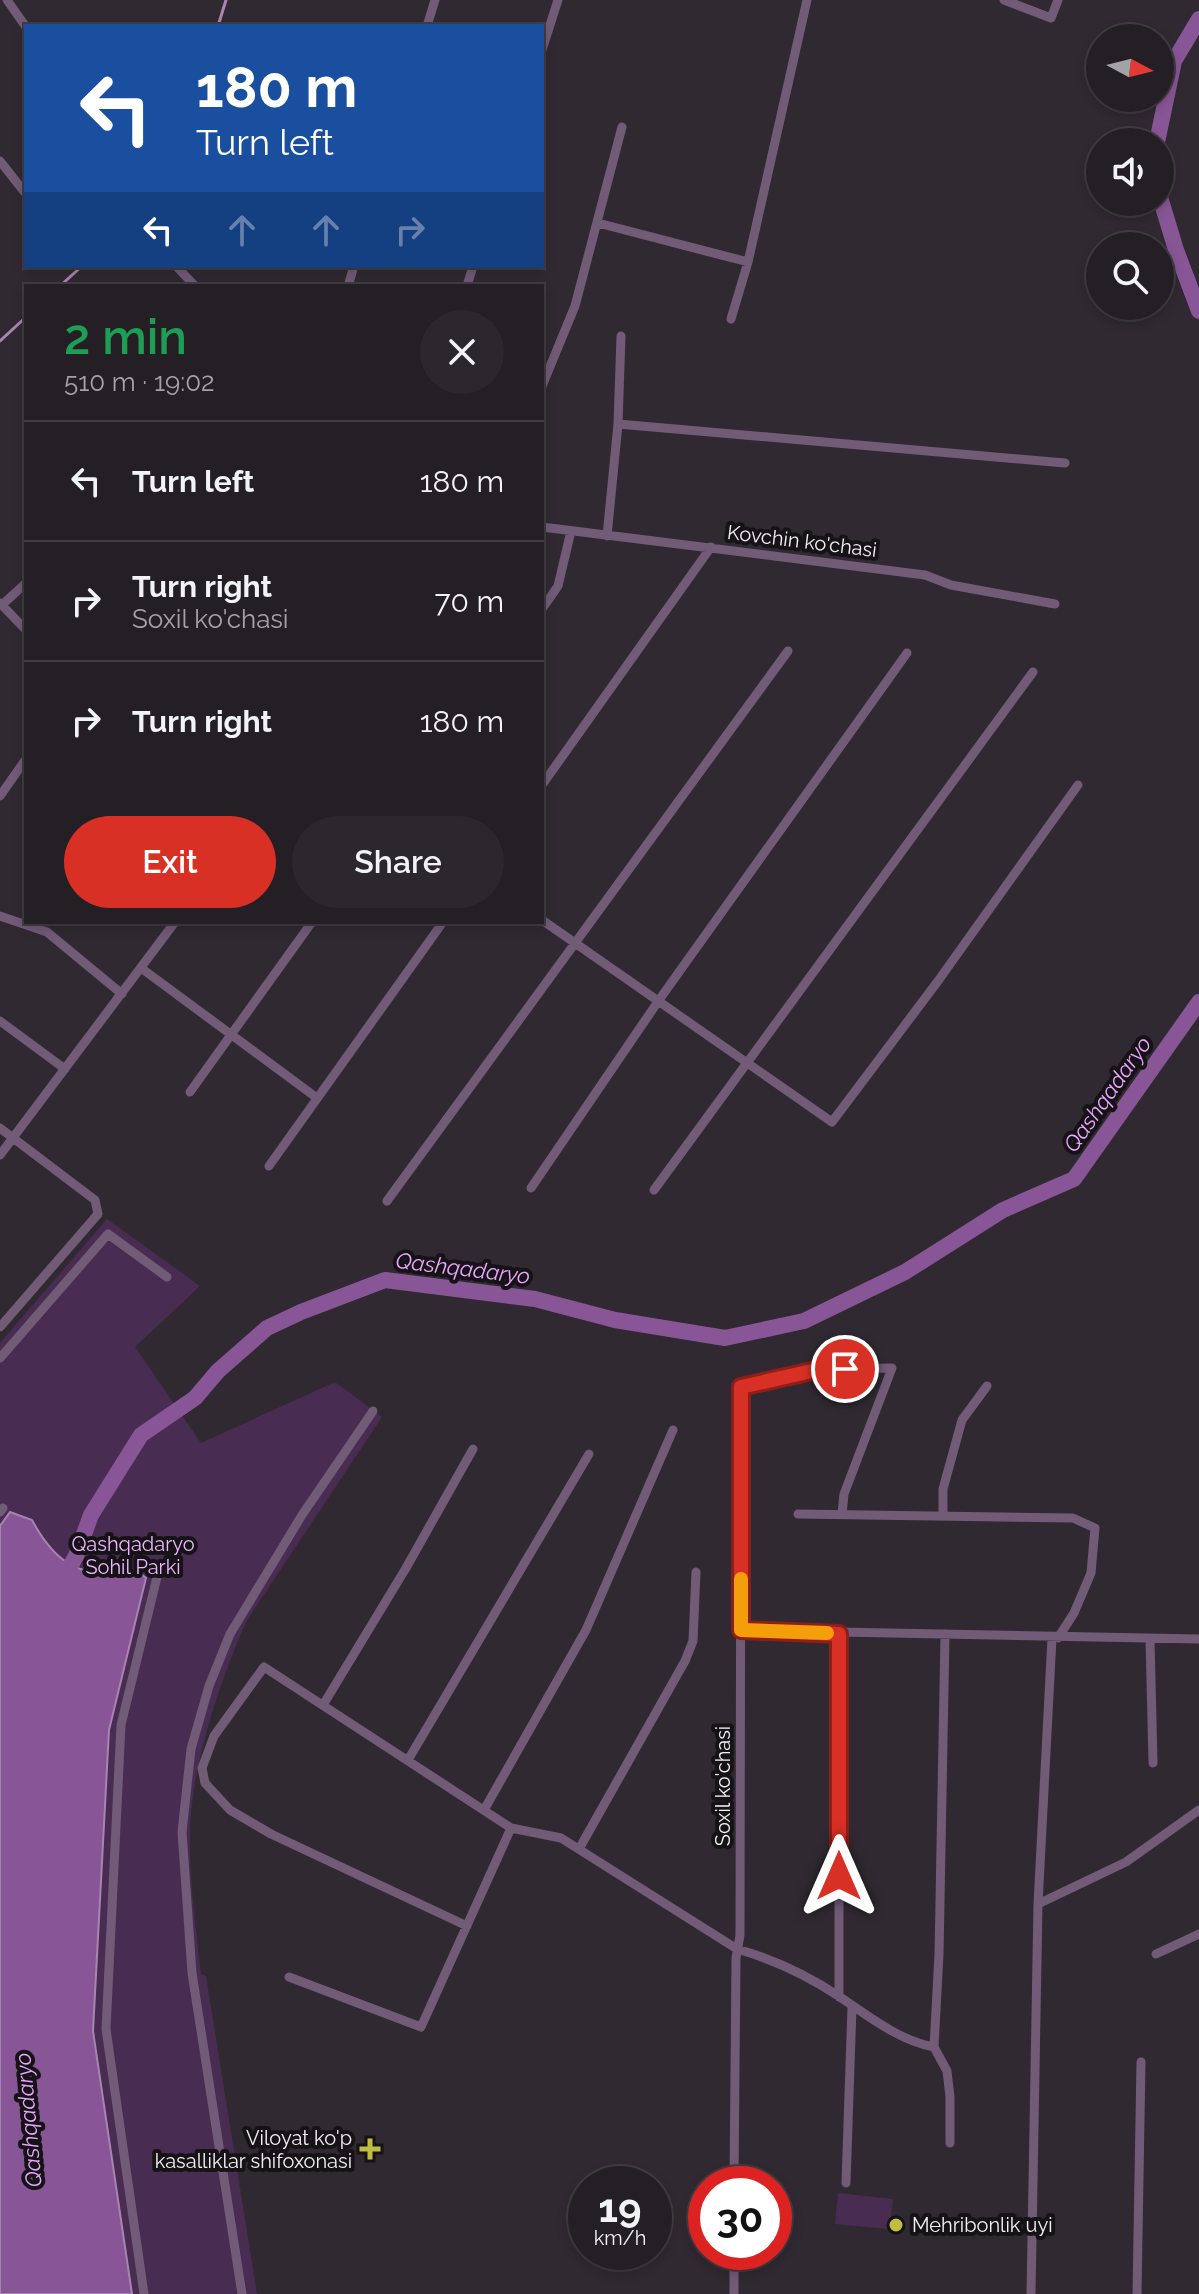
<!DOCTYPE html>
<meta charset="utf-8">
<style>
body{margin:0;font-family:Raleway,sans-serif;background:#2c272d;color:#f1f3f6;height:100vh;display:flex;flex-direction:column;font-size:30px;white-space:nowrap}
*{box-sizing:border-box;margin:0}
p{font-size:26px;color:#a3a2a7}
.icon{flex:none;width:44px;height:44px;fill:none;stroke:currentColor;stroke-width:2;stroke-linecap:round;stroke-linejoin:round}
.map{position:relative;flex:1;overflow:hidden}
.panel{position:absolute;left:24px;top:284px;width:520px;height:640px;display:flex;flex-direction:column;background:#241f25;border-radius:0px;box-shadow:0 4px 12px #0003,0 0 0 2px #413d42}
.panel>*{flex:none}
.hud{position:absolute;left:24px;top:24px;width:520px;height:244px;border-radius:0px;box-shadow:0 4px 12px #0003,0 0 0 2px #413d42;background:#1a4fa0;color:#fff;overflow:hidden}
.needle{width:52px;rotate:97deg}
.fabs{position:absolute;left:1086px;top:24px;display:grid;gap:16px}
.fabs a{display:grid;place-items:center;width:88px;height:88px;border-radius:50%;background:#241f25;box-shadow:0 4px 12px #0003,0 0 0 2px #413d42;font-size:40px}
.speed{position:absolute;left:568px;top:2166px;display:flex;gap:16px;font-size:40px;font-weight:700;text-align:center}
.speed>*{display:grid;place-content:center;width:104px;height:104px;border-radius:50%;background:#241f25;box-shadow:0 4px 12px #0003,0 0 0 2px #413d42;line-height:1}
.speed small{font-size:20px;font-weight:400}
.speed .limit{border:12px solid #d22;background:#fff;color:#111}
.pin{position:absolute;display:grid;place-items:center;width:68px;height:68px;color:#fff;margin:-34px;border:4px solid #fff;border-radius:50%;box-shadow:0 2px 8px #0007}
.me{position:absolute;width:88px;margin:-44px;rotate:0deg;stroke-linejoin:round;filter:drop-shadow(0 0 6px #0008)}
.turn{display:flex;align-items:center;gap:28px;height:168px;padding:0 40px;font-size:36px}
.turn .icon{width:104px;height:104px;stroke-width:2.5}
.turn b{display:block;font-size:56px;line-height:68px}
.lanes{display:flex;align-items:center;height:76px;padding:0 40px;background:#0003;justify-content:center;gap:40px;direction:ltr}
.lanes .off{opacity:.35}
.round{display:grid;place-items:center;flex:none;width:84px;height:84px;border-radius:42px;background:#2c272d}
.headline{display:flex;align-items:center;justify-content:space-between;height:136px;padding:0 40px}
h1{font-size:48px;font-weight:600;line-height:60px;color:#1e9e55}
.action{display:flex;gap:16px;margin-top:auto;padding:16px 40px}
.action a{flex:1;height:92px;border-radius:48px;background:#d93025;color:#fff;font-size:32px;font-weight:600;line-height:92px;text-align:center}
.action a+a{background:#2c272d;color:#f1f3f6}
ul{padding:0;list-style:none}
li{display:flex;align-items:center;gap:24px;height:120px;padding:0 40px;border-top:2px solid #413d42}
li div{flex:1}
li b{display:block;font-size:30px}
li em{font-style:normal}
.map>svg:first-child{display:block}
.green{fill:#492c52}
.water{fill:#885696;stroke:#a884b2;stroke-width:2}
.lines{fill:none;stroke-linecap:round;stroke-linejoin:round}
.stream{stroke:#a884b2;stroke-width:3}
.river{stroke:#885696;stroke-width:16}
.street{stroke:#715b77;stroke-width:9}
.route-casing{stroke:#8d1f18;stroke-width:20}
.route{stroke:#d93025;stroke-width:14}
.slow{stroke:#f59e0b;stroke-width:14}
.poi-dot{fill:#c0be41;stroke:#161317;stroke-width:3}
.labels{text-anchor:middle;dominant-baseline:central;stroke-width:8;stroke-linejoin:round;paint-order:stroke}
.street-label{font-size:20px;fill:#f3eff4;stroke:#161317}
.park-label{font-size:20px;fill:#eeb6fe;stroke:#161317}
.poi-label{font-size:20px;fill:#f3eff4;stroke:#161317;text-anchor:end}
.water-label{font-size:22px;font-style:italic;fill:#eba5ff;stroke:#161317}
</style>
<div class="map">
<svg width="1199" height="2294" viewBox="0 0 1199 2294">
<rect width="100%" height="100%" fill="#302931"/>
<path class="green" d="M 107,1219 L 200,1286 L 135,1347 L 201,1443 L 335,1382 L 382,1417 L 247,1620 C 220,1681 191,1766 190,1833 C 189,1880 196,1928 201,1974 L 206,1976 L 257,2294 L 0,2294 L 0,1343 Z
M 838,2193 L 893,2199 L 890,2229 L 835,2224 Z"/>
<path class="water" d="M 10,1512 L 32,1520 C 57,1567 84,1580 136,1570 L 146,1578 L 109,1730 L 93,2031 L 132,2294 L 0,2294 L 0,1526 Z"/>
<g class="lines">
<path class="stream" d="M 218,26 L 226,0
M 60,286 L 82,266
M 0,341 L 26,317"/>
<path class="river" d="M 1157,142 L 1174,61 L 1199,19
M 1160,197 L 1176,250 L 1199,311
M 62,1581 L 76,1556 L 91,1515 L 141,1435 L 195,1398 L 218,1371 L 267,1328 L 301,1312 L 385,1280 L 535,1299 L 615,1320 L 725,1338 L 804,1321 L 905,1272 L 1003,1210 L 1074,1179 L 1199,1002"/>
<path class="street" d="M 7,0 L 26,27
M 1004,0 L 1051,18 L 1058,0
M 427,26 L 435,0
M 542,50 L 558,0
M 0,161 L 26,194
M 598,223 L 748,262
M 176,266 L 195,286
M 348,286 L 354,266
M 467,286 L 473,266
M 731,319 L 748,262 L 807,0
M 542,386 L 575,306 L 622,127
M 618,424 L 1065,463
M 542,527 L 925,575 L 951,585 L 1055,604
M 607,536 L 618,424 L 621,336
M 0,603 L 26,630
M 2,605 L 26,583
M 542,609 L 558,586 L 571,531
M 542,785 L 711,547
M 0,796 L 26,759
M 0,916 L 47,932 L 122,994
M 542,920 L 832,1122 L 938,981 L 1078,785
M 141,968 L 317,1098
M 0,1021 L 65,1069
M 190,1092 L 312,922
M 0,1128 L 95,1200 L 98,1214 L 0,1327
M 0,1155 L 175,922
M 269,1166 L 443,922
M 531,1188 L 659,1000 L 907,653
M 654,1190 L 1033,672
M 387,1201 L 788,651
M 0,1358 L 108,1234 L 167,1277
M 0,1512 L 3,1508
M 798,1514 L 1073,1518 L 1095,1528 L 1091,1573 L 1074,1613 L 1058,1638
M 943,1516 L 943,1489 L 962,1420 L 987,1386
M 741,1630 L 1199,1639
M 945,1634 L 939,1954 L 934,2047 L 947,2071 L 950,2097 L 950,2143
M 1150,1639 L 1153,1763
M 323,1705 L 406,1568 L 473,1449
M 408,1760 L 589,1454
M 484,1810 L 586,1630 L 673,1430
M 579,1849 L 685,1661 L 693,1641 L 696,1572
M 1038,1904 L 1126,1862 L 1199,1810
M 467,1926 L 271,1834 L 230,1810 L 205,1783 L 202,1768 L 214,1736 L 264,1667 L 511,1828 L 561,1838 L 737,1949 C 772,1959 810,1977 840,1997 C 868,2016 900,2041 934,2047
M 1156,1954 L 1199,1934
M 289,1977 L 421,2027 L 511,1828
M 839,1997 L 839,1634
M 846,2183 L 852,2007
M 734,2184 L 736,1958 L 740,1935 L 741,1387 L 821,1369 L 892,1368 L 844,1494 L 842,1514
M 144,2294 L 106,2029 L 121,1725 L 158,1573
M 242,2294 L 192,1973 L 182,1832 L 191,1749 L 209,1686 L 230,1634 L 302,1515 L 373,1411
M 734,2294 L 734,2252
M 1031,2294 L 1038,1904 L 1052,1638
M 1137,2294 L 1141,2062"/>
</g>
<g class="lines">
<g class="route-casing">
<path id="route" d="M 839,1876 L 839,1634 L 741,1630 L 741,1387 L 821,1369 L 845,1369"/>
</g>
<use href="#route" class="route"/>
<path class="slow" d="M 741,1579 L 741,1630 L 827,1633"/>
</g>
<g class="poi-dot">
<path d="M366 2137h8v8h8v8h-8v8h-8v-8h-8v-8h8z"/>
<circle cx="896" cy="2225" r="8"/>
</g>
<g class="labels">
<g class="street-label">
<text transform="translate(802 541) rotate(7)">Kovchin ko'chasi</text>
<text transform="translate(723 1786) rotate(-90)">Soxil ko'chasi</text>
</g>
<g class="park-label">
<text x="133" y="1544">Qashqadaryo<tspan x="133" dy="23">Sohil Parki</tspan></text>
</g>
<g class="poi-label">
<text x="352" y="2138">Viloyat ko'p<tspan x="352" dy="23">kasalliklar shifoxonasi</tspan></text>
<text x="912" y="2225" text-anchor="start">Mehribonlik uyi</text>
</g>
<g class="water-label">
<text transform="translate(1107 1094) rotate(-55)">Qashqadaryo</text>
<text transform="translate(463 1268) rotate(7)">Qashqadaryo</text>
<text transform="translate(28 2120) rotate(-95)">Qashqadaryo</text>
</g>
</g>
</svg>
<div class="fabs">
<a><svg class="needle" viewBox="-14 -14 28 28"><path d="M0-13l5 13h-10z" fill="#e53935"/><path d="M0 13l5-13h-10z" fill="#a3a2a7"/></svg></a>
<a><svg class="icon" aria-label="sound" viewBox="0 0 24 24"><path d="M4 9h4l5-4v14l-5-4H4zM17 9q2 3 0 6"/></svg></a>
<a><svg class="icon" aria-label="search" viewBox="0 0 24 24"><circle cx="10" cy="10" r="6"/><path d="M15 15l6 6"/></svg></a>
</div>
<div class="speed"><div>19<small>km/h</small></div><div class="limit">30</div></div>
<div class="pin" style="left:845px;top:1369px;background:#d93025"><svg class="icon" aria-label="arrive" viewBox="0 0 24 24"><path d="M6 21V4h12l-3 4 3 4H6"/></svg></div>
<svg class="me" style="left:839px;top:1876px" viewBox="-20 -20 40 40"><path d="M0-17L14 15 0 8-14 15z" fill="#d93025" stroke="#fff" stroke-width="4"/></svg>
<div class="hud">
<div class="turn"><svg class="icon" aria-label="left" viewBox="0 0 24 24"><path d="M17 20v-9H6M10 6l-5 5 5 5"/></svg><div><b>180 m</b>Turn left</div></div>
<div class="lanes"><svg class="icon" aria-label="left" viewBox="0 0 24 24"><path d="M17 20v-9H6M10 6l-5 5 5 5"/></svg><svg class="icon off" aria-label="ahead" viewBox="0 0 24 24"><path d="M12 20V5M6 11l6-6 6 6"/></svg><svg class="icon off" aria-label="ahead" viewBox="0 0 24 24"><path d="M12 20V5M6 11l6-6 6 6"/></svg><svg class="icon off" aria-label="right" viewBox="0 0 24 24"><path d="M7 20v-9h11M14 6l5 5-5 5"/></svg></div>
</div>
<section class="panel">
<div class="headline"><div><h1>2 min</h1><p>510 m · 19:02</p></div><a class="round"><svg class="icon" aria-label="close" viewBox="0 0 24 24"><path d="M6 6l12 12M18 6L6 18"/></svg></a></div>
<ul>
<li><svg class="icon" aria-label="left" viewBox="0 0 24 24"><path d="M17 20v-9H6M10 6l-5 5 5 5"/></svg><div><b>Turn left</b></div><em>180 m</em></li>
<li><svg class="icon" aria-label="right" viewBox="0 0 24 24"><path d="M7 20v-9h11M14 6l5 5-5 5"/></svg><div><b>Turn right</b><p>Soxil ko'chasi</p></div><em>70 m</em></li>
<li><svg class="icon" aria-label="right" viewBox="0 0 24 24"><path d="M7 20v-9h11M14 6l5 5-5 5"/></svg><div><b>Turn right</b></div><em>180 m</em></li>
</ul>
<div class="action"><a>Exit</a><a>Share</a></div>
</section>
</div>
